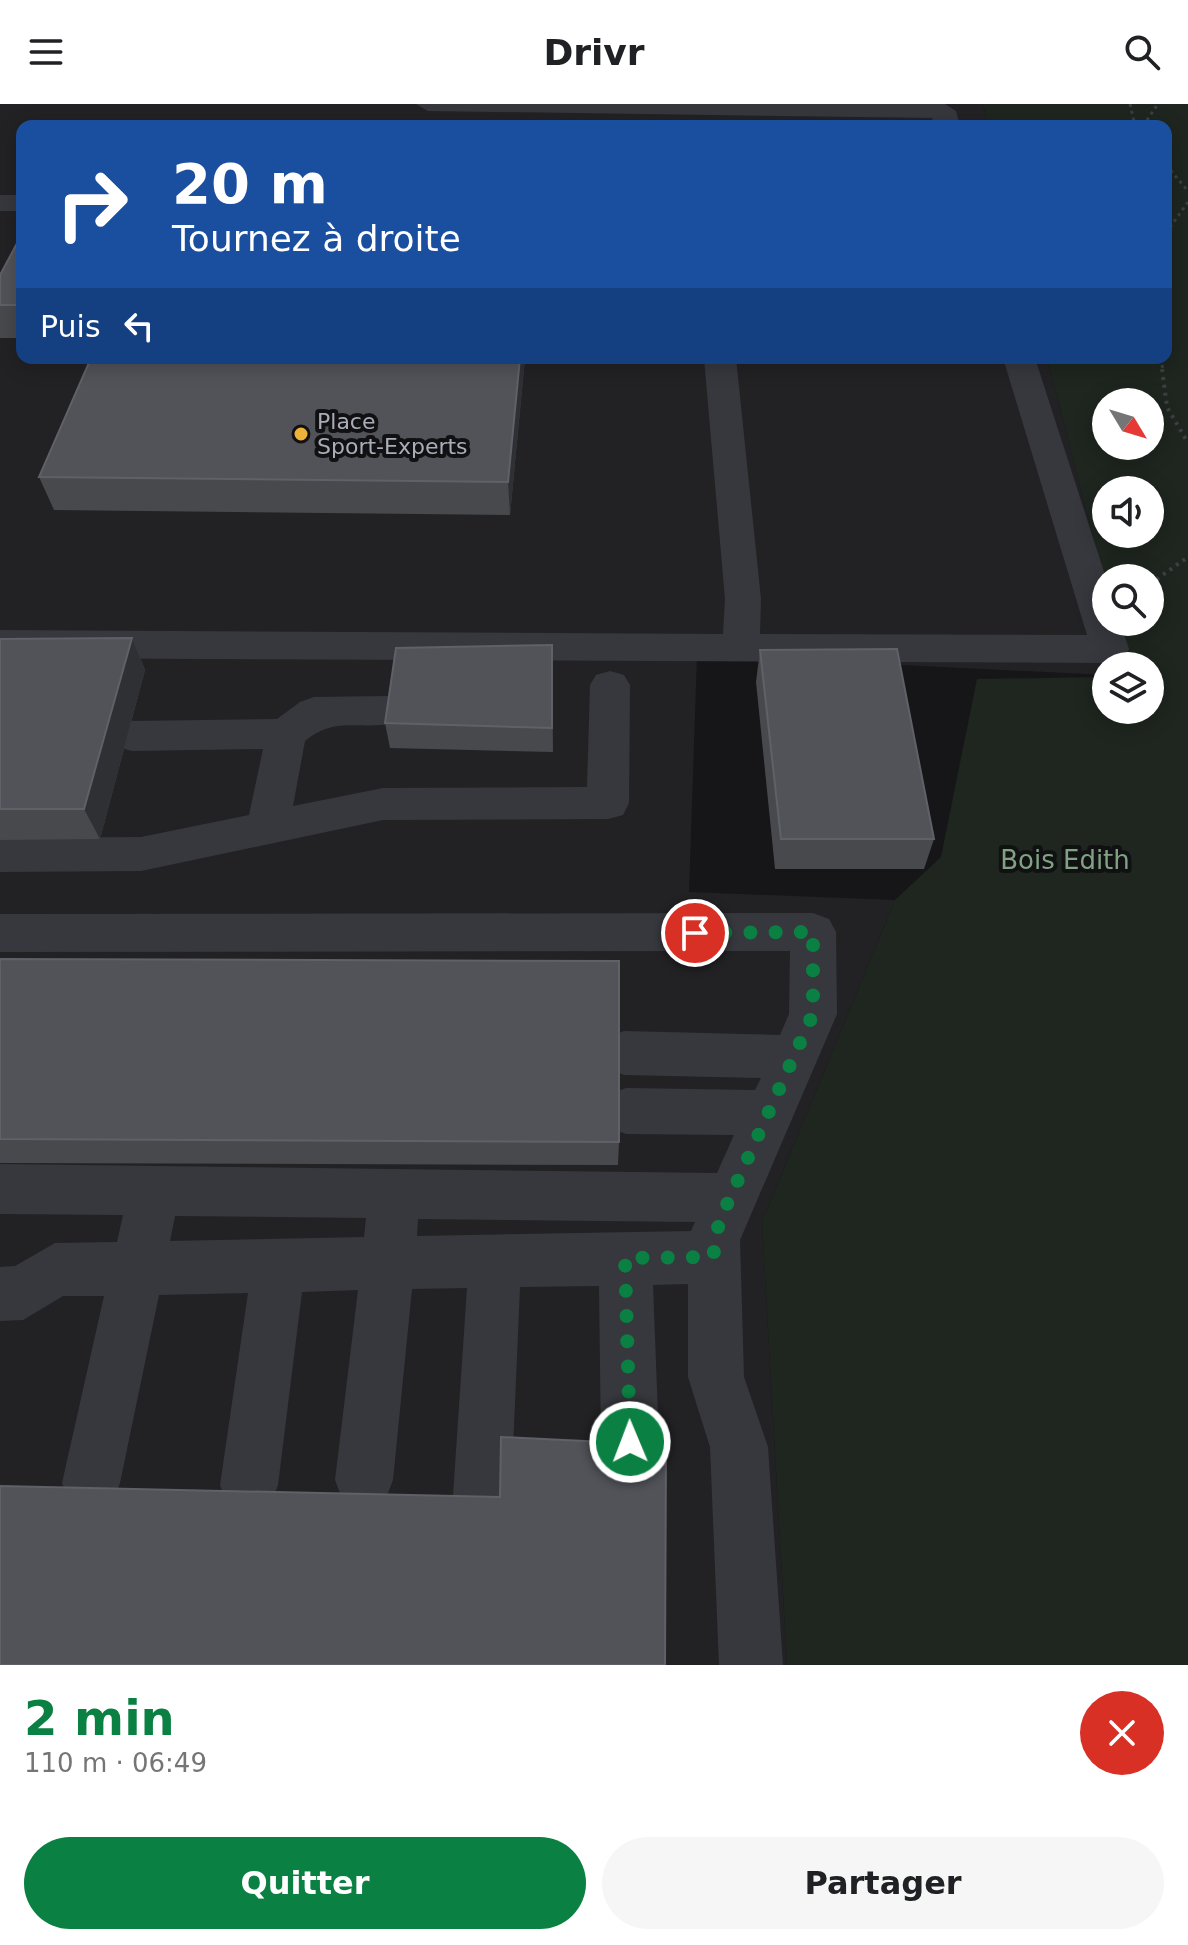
<!DOCTYPE html>
<html lang="fr">
<meta charset="utf-8">
<style>
body{margin:0;font-family:"DejaVu Sans",sans-serif;background:#f6f6f6;color:#202124;height:100vh;display:flex;flex-direction:column;font-size:30px;white-space:nowrap}
*{box-sizing:border-box;margin:0}
p{font-size:26px;color:#757577}
.icon{flex:none;width:44px;height:44px;fill:none;stroke:currentColor;stroke-width:2;stroke-linecap:round;stroke-linejoin:round}
.map{position:relative;height:1561px;overflow:hidden}
.panel{display:flex;flex-direction:column;background:#fff;flex:1}
.panel>*{flex:none}
.hud{position:absolute;left:16px;top:16px;width:1156px;height:244px;border-radius:16px;box-shadow:0 4px 20px #0003;background:#1a4fa0;color:#fff;overflow:hidden}
.needle{width:52px;rotate:128deg}
.fabs{position:absolute;left:1092px;top:284px;display:grid;gap:16px}
.fabs a{display:grid;place-items:center;width:72px;height:72px;border-radius:50%;background:#fff;box-shadow:0 4px 20px #0003;font-size:40px}
.pin{position:absolute;display:grid;place-items:center;width:68px;height:68px;color:#fff;margin:-34px;border:4px solid #fff;border-radius:50%;box-shadow:0 2px 8px #0007}
.me{position:absolute;width:88px;margin:-44px;rotate:359deg;stroke-linejoin:round;filter:drop-shadow(0 0 6px #0008)}
.turn{display:flex;align-items:center;gap:28px;height:168px;padding:0 24px;font-size:36px}
.turn .icon{width:104px;height:104px;stroke-width:2.5}
.turn b{display:block;font-size:56px;line-height:68px}
.then{display:flex;align-items:center;height:76px;padding:0 24px;background:#0003;gap:16px;font-size:30px}
.round{display:grid;place-items:center;flex:none;width:84px;height:84px;border-radius:42px;background:#f6f6f6}
.headline{display:flex;align-items:center;justify-content:space-between;height:136px;padding:0 24px}
h1{font-size:48px;font-weight:600;line-height:60px;color:#0b8043}
.action{display:flex;gap:16px;margin-top:auto;padding:16px 24px}
.action a{flex:1;height:92px;border-radius:48px;background:#0b8043;color:#fff;font-size:32px;font-weight:600;line-height:92px;text-align:center}
.action a+a{background:#f6f6f6;color:#202124}
header{display:flex;justify-content:space-between;align-items:center;height:104px;padding:0 24px;background:#fff;font-size:36px;font-weight:600}
.map>svg:first-child{display:block}
.built{fill:#222225}
.green{fill:#1e261f;fill-rule:evenodd}
.lines{fill:none;stroke-linecap:round;stroke-linejoin:round}
.path-far1{stroke:#3d3f44;stroke-width:3;stroke-dasharray:3 4;stroke-linecap:butt}
.path{stroke:#3d3f44;stroke-width:4;stroke-dasharray:3 5;stroke-linecap:butt}
.minor{fill:#37383d;fill-rule:evenodd}
.wall{fill:#47494d}
.shaded-wall{fill:#2f3033}
.building{fill:#525359;stroke:#5f6168;stroke-width:2}
.route{stroke:#0b8043;stroke-width:14;stroke-dasharray:0 25.2}
.poi-dot{fill:#edb339;stroke:#111113;stroke-width:3}
.labels{text-anchor:middle;dominant-baseline:central;stroke-width:8;stroke-linejoin:round;paint-order:stroke}
.far-poi-label{font-size:22px;fill:#a8adb8;stroke:#111113;text-anchor:start}
.park-label{font-size:26px;fill:#80a282;stroke:#111113}
</style>
<header><svg class="icon" aria-label="menu" viewBox="0 0 24 24"><path d="M4 6h16M4 12h16M4 18h16"/></svg>Drivr<svg class="icon" aria-label="search" viewBox="0 0 24 24"><circle cx="10" cy="10" r="6"/><path d="M15 15l6 6"/></svg></header>
<div class="map">
<svg width="1188" height="1561" viewBox="0 0 1188 1561">
<rect width="100%" height="100%" fill="#161618"/>
<path class="built" d="M 0,0 L 983,0 L 988,22 L 22,22 L 22,254 L 1047,254 L 1106,483 L 1106,518 L 1115,518 L 1126,562 L 1106,562 L 1106,571 L 697,551 L 689,788 L 895,796 L 762,1118 L 787,1561 L 0,1561 Z"/>
<path class="green" d="M 983,0 L 1188,0 L 1188,1561 L 787,1561 L 762,1118 L 895,796 L 941,753 L 977,575 L 1106,573 L 1106,606 L 1150,606 L 1150,562 L 1126,562 L 1115,518 L 1150,518 L 1150,474 L 1106,474 L 1106,483 L 1047,254 L 1166,254 L 1166,22 L 988,22 ZM 1106,298 L 1150,298 L 1150,342 L 1106,342 ZM 1106,386 L 1150,386 L 1150,430 L 1106,430 Z"/>
<g class="lines">
<path class="path-far1" d="M 1130,0 L 1135,22
M 1143,22 L 1158,0
M 1166,61 L 1188,87
M 1166,129 L 1188,98
M 1161,254 L 1163,267"/>
<path class="path" d="M 1162,265 L 1167,303 L 1188,339
M 1150,480 L 1188,453"/>
<path class="minor" d="M 416,0 L 945,0 L 956,7 L 960,22 L 934,22 L 932,14 L 428,7 Z
M 0,91 L 22,91 L 22,107 L 0,107 Z
M 704,254 L 736,254 L 761,495 L 760,530 L 1087,531 L 1003,254 L 1035,254 L 1106,474 L 1106,518 L 1120,518 L 1129,545 L 1124,555 L 1110,559 L 0,554 L 0,526 L 723,530 L 725,495 Z
M 610,567 L 624,571 L 630,581 L 629,699 L 623,711 L 608,715 L 383,716 L 141,767 L 0,768 L 0,734 L 141,733 L 249,711 L 263,645 L 132,647 L 118,643 L 112,632 L 118,621 L 132,617 L 277,615 L 300,598 L 314,593 L 387,592 L 401,597 L 407,607 L 401,617 C 363,629 338,610 305,637 L 293,702 L 383,684 L 587,683 L 590,581 L 596,571 Z
M 813,809 L 829,815 L 836,828 L 837,910 L 740,1136 L 744,1273 L 768,1343 L 783,1561 L 719,1561 L 710,1343 L 688,1273 L 688,1180 L 653,1181 L 659,1338 L 650,1358 L 630,1367 L 610,1358 L 601,1338 L 599,1182 L 520,1183 L 511,1391 L 503,1412 L 482,1420 L 461,1412 L 453,1391 L 467,1184 L 412,1185 L 393,1376 L 385,1397 L 364,1405 L 343,1397 L 335,1376 L 358,1186 L 302,1188 L 278,1381 L 270,1402 L 249,1410 L 228,1402 L 220,1381 L 248,1189 L 159,1191 L 120,1379 L 112,1400 L 91,1408 L 70,1400 L 62,1379 L 104,1192 L 63,1192 L 23,1216 L 0,1217 L 0,1163 L 15,1162 L 55,1139 L 117,1138 L 123,1111 L 0,1110 L 0,1060 L 717,1069 L 734,1031 L 626,1030 L 608,1023 L 601,1007 L 608,991 L 626,984 L 755,986 L 761,974 L 624,971 L 607,964 L 600,949 L 607,934 L 624,927 L 780,931 L 789,910 L 790,847 L 0,848 L 0,810 ZM 175,1112 L 366,1114 L 364,1133 L 170,1137 ZM 418,1115 L 695,1118 L 691,1127 L 417,1132 Z"/>
</g>
<path class="wall" d="M 22,130 L 22,234 L 0,234 L 0,171 Z
M 91,254 L 525,254 L 510,411 L 54,406 L 39,373 Z
M 132,534 L 145,566 L 100,735 L 0,736 L 0,535 Z
M 552,541 L 553,648 L 390,644 L 385,619 Z
M 760,546 L 934,735 L 924,765 L 775,765 L 756,578 Z
M 0,855 L 619,1038 L 618,1061 L 0,1059 Z"/>
<path class="shaded-wall" d="M 520,254 L 525,254 L 510,411 L 508,378 Z
M 132,534 L 145,566 L 100,735 L 84,705 Z"/>
<path class="building" d="M 22,130 L 22,201 L 0,201 L 0,171 Z
M 91,254 L 520,254 L 508,378 L 39,373 Z
M 132,534 L 84,705 L 0,705 L 0,535 Z
M 552,541 L 552,624 L 385,619 L 396,544 Z
M 897,545 L 934,735 L 781,735 L 760,546 Z
M 0,855 L 619,857 L 619,1038 L 0,1035 Z
M 501,1333 L 666,1341 L 665,1561 L 0,1561 L 0,1382 L 500,1393 Z"/>
<g class="lines">
<path class="route" d="M 630,1338 L 625,1154 L 713,1153 L 719,1118 L 813,910 L 813,828 L 695,829"/>
</g>
<circle class="poi-dot" cx="301" cy="330" r="8"/>
<g class="labels">
<g class="far-poi-label">
<text x="317" y="317">Place<tspan x="317" dy="25">Sport-Experts</tspan></text>
</g>
<g class="park-label">
<text x="1065" y="756">Bois Edith</text>
</g>
</g>
</svg>
<div class="fabs">
<a><svg class="needle" viewBox="-14 -14 28 28"><path d="M0-13l5 13h-10z" fill="#e53935"/><path d="M0 13l5-13h-10z" fill="#757577"/></svg></a>
<a><svg class="icon" aria-label="sound" viewBox="0 0 24 24"><path d="M4 9h4l5-4v14l-5-4H4zM17 9q2 3 0 6"/></svg></a>
<a><svg class="icon" aria-label="search" viewBox="0 0 24 24"><circle cx="10" cy="10" r="6"/><path d="M15 15l6 6"/></svg></a>
<a><svg class="icon" aria-label="layers" viewBox="0 0 24 24"><path d="M12 4l9 5-9 5-9-5zM3 14l9 5 9-5"/></svg></a>
</div>
<div class="pin" style="left:695px;top:829px;background:#d93025"><svg class="icon" aria-label="arrive" viewBox="0 0 24 24"><path d="M6 21V4h12l-3 4 3 4H6"/></svg></div>
<svg class="me" style="left:630px;top:1338px" viewBox="-20 -20 40 40"><circle r="17" fill="#0b8043" stroke="#fff" stroke-width="3"/><path d="M0-11L8 9 0 5-8 9z" fill="#fff"/></svg>
<div class="hud">
<div class="turn"><svg class="icon" aria-label="right" viewBox="0 0 24 24"><path d="M7 20v-9h11M14 6l5 5-5 5"/></svg><div><b>20 m</b>Tournez à droite</div></div>
<div class="then">Puis<svg class="icon" aria-label="left" viewBox="0 0 24 24"><path d="M17 20v-9H6M10 6l-5 5 5 5"/></svg></div>
</div>
</div>
<section class="panel">
<div class="headline"><div><h1>2 min</h1><p>110 m · 06:49</p></div><a class="round" style="background:#d93025;color:#fff"><svg class="icon" aria-label="close" viewBox="0 0 24 24"><path d="M6 6l12 12M18 6L6 18"/></svg></a></div>
<div class="action"><a>Quitter</a><a>Partager</a></div>
</section>
